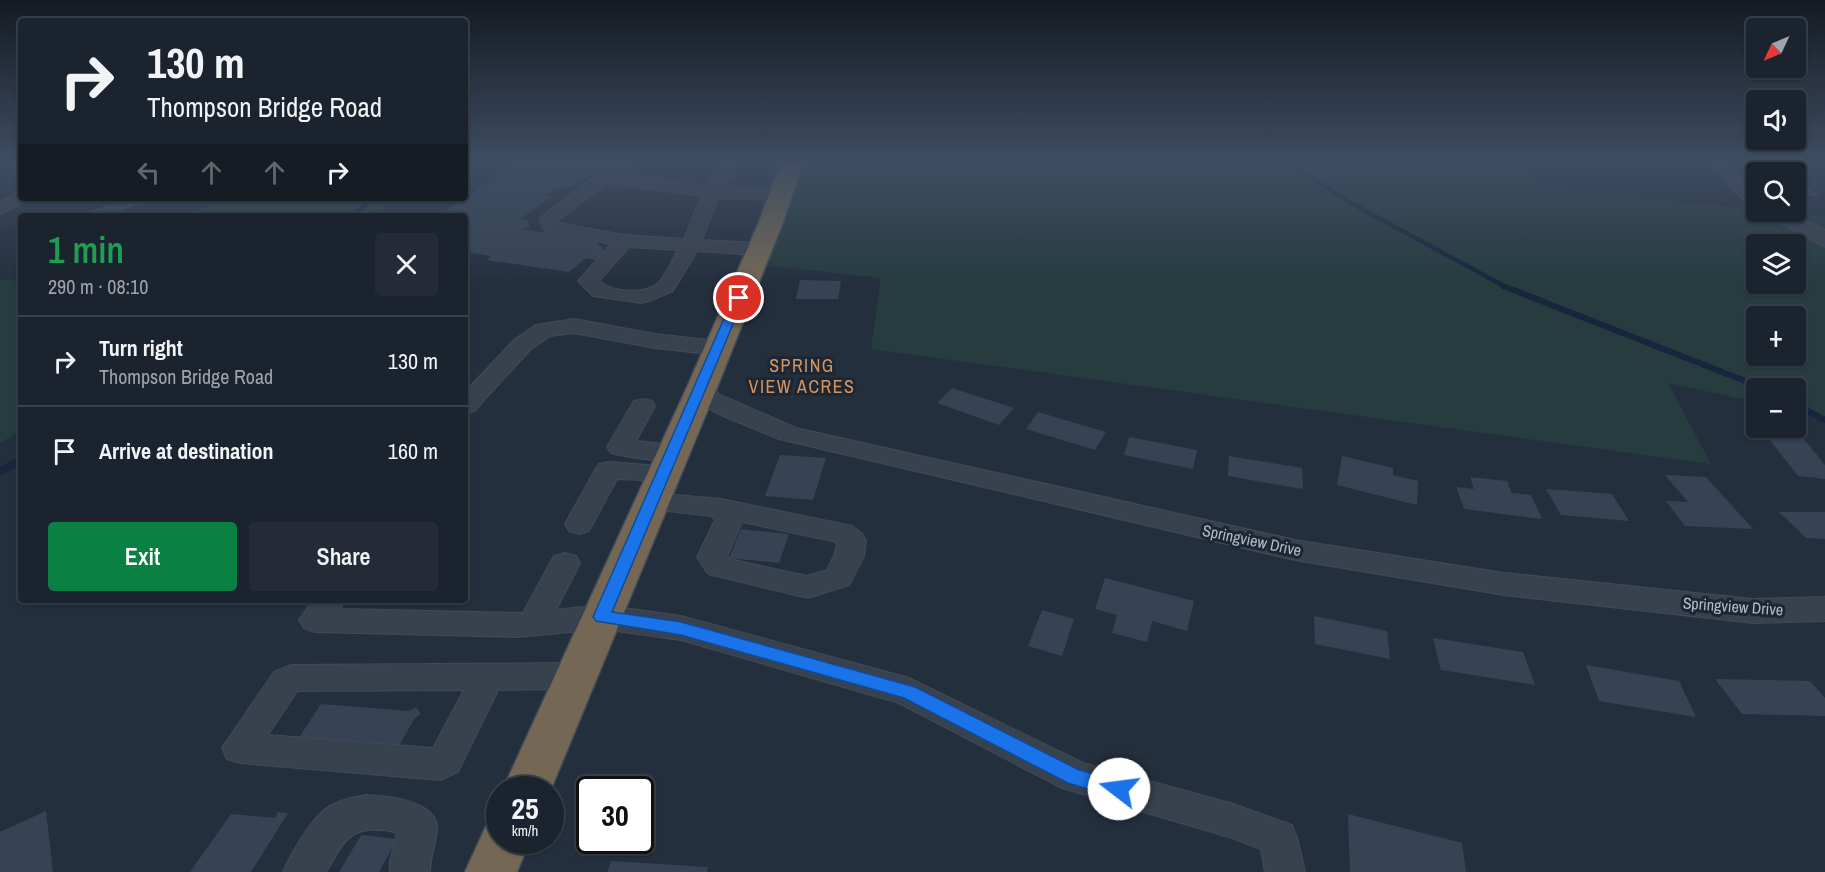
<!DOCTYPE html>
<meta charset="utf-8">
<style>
body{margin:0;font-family:"Archivo Narrow",sans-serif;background:#242b36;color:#f1f3f6;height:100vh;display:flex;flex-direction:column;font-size:22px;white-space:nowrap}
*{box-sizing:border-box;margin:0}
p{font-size:20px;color:#a0a4aa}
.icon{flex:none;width:33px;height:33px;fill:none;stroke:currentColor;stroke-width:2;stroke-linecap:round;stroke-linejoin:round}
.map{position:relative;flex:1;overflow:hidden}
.panel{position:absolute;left:18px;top:213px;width:450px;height:390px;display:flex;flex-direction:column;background:#1b232e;border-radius:6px;box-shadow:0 2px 4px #0004,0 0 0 2px #39404a}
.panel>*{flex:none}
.guide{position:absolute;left:18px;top:18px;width:450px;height:183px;border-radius:6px;box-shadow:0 2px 4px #0004,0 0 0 2px #39404a;background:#1b232e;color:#f1f3f6;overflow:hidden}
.needle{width:39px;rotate:226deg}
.controls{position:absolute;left:1746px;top:18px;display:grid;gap:12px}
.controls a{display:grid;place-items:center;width:60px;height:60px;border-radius:6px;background:#1b232e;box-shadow:0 2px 4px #0004,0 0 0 2px #39404a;font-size:30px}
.speed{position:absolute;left:486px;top:776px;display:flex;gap:12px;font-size:30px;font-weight:700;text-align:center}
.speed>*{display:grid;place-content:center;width:78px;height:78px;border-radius:50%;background:#1b232e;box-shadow:0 2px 4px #0004,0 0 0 2px #39404a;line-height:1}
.speed small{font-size:15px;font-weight:400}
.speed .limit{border:3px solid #111;border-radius:9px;background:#fff;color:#111}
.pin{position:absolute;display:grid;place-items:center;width:51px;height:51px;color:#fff;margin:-26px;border:3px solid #fff;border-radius:50%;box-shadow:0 2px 6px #0007}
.me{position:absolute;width:66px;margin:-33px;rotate:285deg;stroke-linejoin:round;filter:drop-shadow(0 0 4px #0008)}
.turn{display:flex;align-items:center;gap:21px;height:126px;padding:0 30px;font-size:27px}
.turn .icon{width:78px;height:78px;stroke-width:2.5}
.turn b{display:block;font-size:42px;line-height:51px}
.lanes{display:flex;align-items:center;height:57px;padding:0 30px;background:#0003;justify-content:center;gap:30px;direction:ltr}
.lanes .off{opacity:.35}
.round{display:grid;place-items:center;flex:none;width:63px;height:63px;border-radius:6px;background:#242b36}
.headline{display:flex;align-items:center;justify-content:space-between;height:102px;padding:0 30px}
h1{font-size:36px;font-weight:600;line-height:45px;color:#1e9e55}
.primary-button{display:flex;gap:12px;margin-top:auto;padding:12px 30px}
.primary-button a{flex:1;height:69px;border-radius:6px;background:#0b8043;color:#fff;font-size:24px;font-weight:600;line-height:69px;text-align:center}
.primary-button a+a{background:#242b36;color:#f1f3f6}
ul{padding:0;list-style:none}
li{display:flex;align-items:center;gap:18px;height:90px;padding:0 30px;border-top:2px solid #39404a}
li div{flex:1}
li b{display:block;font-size:22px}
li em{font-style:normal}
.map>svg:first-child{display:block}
.green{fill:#263c3f;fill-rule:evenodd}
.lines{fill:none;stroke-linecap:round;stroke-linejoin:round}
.stream-far2{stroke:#17263c;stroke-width:4.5}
.stream-far1{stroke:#17263c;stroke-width:6}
.stream{stroke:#17263c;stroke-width:8}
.building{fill:#364354}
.minor-casing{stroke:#414a57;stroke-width:2}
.highway-casing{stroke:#434c59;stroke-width:3}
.minor{fill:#38414e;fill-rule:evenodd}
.highway{fill:#746855;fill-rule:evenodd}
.route{fill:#1a73e8;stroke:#114b97;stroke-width:1.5}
.labels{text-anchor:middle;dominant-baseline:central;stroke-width:6;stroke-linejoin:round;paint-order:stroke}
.street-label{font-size:16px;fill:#b4bcc9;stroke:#1d2633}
.neighbourhood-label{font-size:18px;letter-spacing:1.5px;fill:#d59563;stroke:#1d2633}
</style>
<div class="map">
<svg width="1825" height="872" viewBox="0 0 1825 872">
<rect width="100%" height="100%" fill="#242f3e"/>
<path class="green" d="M 805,163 L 1522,163 L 1537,188 L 1756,209 L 1756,212 L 1825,216 L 1825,417 L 1796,411 L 1796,388 L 1756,388 L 1756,402 L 1668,383 L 1711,464 L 871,349 L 881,278 L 761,265 ZM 1756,244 L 1796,244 L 1796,284 L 1756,284 ZM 1756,316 L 1796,316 L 1796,356 L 1756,356 Z
M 227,198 L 400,198 L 370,216 L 183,216 Z
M 0,279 L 21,281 L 21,430 L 0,443 Z"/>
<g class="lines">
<path class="stream-far2" d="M 1287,163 L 1360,208 L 1506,287
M 352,216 L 374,198"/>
<path class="stream-far1" d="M 1503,286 L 1763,388
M 1796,405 L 1825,420"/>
<path class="stream" d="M 0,471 L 21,461"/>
</g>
<path class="building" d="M 519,163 L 614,163 L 596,177 L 588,176 L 574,186 L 554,189 L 546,195 L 553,196 L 519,220 L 525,219 L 531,227 L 521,229 L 595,240 L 605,251 L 595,260 L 586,258 L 569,272 L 487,260 L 491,256 L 465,252 L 465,216 L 437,216 Z
M 1759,163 L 1790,163 L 1802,173 L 1768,170 Z
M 1796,180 L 1801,180 L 1820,197 L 1796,195 Z
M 134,198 L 150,201 L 106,216 L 75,216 L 125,199 Z
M 800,280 L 841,281 L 838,299 L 796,299 Z
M 952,388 L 1014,408 L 999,425 L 937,403 Z
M 1038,412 L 1106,432 L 1095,450 L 1026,429 Z
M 1765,434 L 1803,438 L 1825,465 L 1825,479 L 1798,476 Z
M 1129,437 L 1197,450 L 1193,469 L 1124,455 Z
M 780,455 L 826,458 L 813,500 L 765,496 Z
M 1229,456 L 1302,468 L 1303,489 L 1228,476 Z
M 1342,456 L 1393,468 L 1393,475 L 1418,481 L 1417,505 L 1337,485 Z
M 1665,475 L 1706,477 L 1753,529 L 1685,526 L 1666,501 L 1688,502 Z
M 1470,477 L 1507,481 L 1512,493 L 1531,495 L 1542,519 L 1464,509 L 1456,487 L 1474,489 Z
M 1546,489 L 1612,494 L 1629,521 L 1561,515 Z
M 1779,512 L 1825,512 L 1825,539 L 1806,538 Z
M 741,529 L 789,534 L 779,563 L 729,558 Z
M 1105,578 L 1194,601 L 1187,631 L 1152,621 L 1147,642 L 1112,633 L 1117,615 L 1095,609 Z
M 1042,610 L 1074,619 L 1062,656 L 1028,646 Z
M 1314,616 L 1387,631 L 1390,659 L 1315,644 Z
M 1433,638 L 1523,652 L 1535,685 L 1441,670 Z
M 1586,665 L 1679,681 L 1696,717 L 1599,701 Z
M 1715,679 L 1810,681 L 1825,698 L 1825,716 L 1742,714 Z
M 321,704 L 409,711 L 416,707 L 421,714 L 415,718 L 397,749 L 296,742 Z
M 46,811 L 53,872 L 0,872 L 0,832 Z
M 278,812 L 288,813 L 251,872 L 190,872 L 231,814 L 275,818 Z
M 1348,814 L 1462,843 L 1466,872 L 1350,872 Z
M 361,835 L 397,839 L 379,872 L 339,872 Z
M 611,861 L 708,867 L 707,872 L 607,872 Z"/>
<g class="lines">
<g class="minor-casing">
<path id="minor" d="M 612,163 L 631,163 L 619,174 L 706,186 L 723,163 L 739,163 L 723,187 L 781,190 L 787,191 L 790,195 L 787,199 L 781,200 L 718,198 L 702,240 L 759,243 L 766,245 L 769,249 L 766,253 L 759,255 L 697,251 L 673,291 L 649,301 L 642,303 L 593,296 L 578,281 L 611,244 L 545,231 L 539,219 ZM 608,183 L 701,196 L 684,239 L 624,235 L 559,223 L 558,220 ZM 629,247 L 678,250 C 673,259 666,276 658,283 C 644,295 612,292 599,281 Z
M 1708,163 L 1726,163 L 1756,193 L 1756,207 L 1750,206 Z
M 21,191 L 21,198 L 28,198 L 27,200 L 0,214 L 0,201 Z
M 1764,212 L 1786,212 L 1822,228 L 1825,231 L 1825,247 L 1767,216 Z
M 574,319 L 655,334 L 718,341 L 726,343 L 729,348 L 726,353 L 718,355 L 655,348 L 574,333 L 550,336 L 531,349 L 474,411 L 465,413 L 465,392 L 515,339 L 536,325 Z
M 703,378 L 711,380 L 718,394 L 796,428 L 1295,540 L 1504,573 L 1753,599 L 1825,597 L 1825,621 L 1753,623 L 1504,595 L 1295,560 L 779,439 L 721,415 L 699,403 L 691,385 L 695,380 Z
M 643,399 L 652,401 L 655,406 L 636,441 L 682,446 L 686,452 L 682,458 C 662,463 632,458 611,453 L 607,447 L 634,401 Z
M 608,462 L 673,467 L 677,473 L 673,479 L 664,481 L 617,479 L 589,531 L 579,534 L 569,531 L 565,524 L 595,470 L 599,464 Z
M 652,493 L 721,499 L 852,526 L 862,534 L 866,541 L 864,556 L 849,585 L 808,598 L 708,574 L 697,557 L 715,520 L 712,516 L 642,508 L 638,502 L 642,496 ZM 742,522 L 833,541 L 837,544 L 834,556 L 827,570 L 807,576 L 729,559 L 727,556 Z
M 565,553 L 576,556 L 580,563 L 556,610 L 602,605 L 681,616 L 909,678 L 1083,763 L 1230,803 L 1292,825 L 1297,838 L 1305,872 L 1265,872 L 1261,849 L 1229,837 L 1062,788 L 899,703 L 681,640 L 602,629 L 518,637 L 315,632 L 304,628 L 299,620 L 313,600 L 345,600 L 340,609 L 523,613 L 554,556 Z
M 576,663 L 588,667 L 593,676 L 588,685 L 576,689 L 498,690 L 458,772 L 440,780 L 240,763 L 227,759 L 222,748 L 274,672 L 291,665 ZM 464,690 L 433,748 L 268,735 L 297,691 Z
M 366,795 C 386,796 439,800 437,830 C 436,844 430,857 430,872 L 390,872 L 390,861 L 397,834 C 391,830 386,830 378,830 C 346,828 341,848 326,872 L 283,872 C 290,856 309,823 322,812 C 333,801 351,798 366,795 Z"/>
</g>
<g class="highway-casing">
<path id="highway" d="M 781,163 L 803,163 L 783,222 L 718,385 L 551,789 L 503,789 L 688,385 L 759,222 Z
M 500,819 L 500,840 L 530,840 L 517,872 L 465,872 L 487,824 Z"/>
</g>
<use href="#minor" class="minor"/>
<use href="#highway" class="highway"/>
</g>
<linearGradient id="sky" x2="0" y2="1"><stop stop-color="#141a22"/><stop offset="0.57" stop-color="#3f4d63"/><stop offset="1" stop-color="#3f4d63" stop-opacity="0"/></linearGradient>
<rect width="1825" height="285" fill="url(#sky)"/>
<path class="route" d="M 739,295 L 744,298 L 612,612 L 681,622 L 915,687 L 1079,770 L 1126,783 L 1129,789 L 1126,795 L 1119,798 L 1068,783 L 904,698 L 681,635 L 596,621 L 593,617 L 733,298 Z"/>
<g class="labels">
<g class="street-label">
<text transform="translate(1252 540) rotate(12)">Springview Drive</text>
<text transform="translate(1733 606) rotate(4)">Springview Drive</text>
</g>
<g class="neighbourhood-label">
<text x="802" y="365">SPRING<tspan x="802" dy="21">VIEW ACRES</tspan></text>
</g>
</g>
</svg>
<div class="controls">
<a><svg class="needle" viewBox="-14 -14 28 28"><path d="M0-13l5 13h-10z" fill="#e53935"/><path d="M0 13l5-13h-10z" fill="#a0a4aa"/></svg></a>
<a><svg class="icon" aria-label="sound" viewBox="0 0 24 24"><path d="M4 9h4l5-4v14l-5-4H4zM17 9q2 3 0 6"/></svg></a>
<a><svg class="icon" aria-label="search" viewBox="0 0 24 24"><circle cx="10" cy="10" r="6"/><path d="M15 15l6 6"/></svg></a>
<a><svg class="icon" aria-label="layers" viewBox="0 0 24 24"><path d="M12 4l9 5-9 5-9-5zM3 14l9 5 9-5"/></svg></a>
<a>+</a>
<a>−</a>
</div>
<div class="speed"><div>25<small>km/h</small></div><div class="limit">30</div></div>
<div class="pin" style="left:739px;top:298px;background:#d93025"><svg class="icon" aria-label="arrive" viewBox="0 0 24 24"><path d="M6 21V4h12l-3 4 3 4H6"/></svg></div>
<svg class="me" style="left:1119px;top:789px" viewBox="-20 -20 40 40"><circle r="19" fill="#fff"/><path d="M0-13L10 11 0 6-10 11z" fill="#1a73e8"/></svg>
<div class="guide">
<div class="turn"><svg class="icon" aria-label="right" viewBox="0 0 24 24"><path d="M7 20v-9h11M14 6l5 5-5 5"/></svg><div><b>130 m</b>Thompson Bridge Road</div></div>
<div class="lanes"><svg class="icon off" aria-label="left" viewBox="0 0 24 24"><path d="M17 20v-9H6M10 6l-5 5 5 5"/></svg><svg class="icon off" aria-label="ahead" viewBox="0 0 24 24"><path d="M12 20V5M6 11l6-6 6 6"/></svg><svg class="icon off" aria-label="ahead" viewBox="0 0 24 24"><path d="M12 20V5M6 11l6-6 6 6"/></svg><svg class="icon" aria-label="right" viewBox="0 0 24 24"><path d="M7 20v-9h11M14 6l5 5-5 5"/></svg></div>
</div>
<section class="panel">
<div class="headline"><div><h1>1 min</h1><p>290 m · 08:10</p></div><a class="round"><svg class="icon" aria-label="close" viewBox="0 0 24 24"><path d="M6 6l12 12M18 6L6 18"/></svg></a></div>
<ul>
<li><svg class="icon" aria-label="right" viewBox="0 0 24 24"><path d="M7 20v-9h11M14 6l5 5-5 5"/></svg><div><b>Turn right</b><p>Thompson Bridge Road</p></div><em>130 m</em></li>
<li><svg class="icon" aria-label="arrive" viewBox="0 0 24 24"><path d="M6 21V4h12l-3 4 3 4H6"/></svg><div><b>Arrive at destination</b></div><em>160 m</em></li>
</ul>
<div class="primary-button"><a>Exit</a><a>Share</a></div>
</section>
</div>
